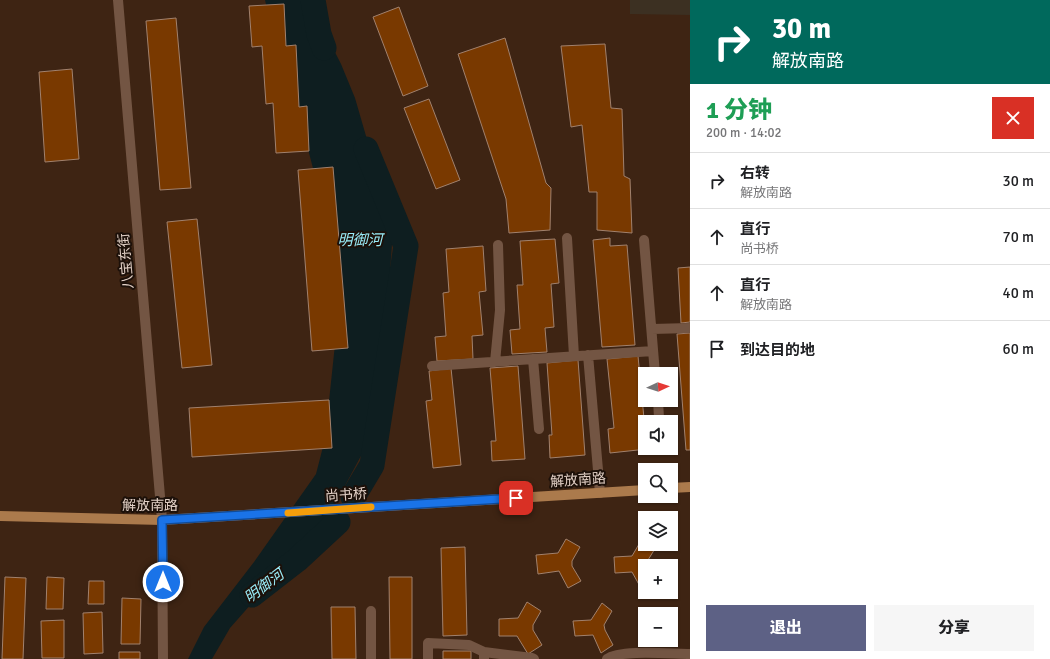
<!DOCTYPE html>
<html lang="zh">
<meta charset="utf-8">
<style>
body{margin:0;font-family:Signika,"Noto Sans SC",sans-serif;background:#f6f6f6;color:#202124;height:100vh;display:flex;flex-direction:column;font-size:15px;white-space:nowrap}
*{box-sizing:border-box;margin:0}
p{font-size:13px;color:#757577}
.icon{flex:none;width:22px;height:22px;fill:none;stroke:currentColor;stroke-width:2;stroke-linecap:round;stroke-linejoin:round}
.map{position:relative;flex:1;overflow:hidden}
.details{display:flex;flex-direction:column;background:#fff;width:360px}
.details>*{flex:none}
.guide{background:#00695c;color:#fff;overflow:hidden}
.needle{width:26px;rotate:86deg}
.controls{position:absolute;left:638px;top:367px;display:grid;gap:8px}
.controls a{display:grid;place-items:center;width:40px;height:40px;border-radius:0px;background:#fff;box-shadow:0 1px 3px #0004;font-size:20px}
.pin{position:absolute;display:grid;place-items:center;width:34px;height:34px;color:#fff;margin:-17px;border-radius:8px;box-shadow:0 2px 6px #0006}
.me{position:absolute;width:44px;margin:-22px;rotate:0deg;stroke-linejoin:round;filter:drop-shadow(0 0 3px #0008)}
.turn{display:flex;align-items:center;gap:14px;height:84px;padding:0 16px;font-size:18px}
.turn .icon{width:52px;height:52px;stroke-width:2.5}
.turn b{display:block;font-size:28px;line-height:34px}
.round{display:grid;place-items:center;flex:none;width:42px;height:42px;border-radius:0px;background:#f6f6f6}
.summary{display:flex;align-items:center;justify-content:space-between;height:68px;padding:0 16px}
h1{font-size:24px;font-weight:800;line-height:30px;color:#1e9e55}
.button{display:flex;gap:8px;margin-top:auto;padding:8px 16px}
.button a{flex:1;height:46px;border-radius:0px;background:#5d6185;color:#fff;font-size:16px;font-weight:800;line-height:46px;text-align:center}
.button a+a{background:#f6f6f6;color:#202124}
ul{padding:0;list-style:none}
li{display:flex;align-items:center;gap:12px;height:56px;padding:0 16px;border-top:1px solid #e0e0e0}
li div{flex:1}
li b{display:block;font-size:15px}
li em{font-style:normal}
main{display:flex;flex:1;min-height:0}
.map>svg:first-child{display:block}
.education{fill:#3c3022}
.water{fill:#0e1e20}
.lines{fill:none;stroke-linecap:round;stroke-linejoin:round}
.river{stroke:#0e1e20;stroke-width:25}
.building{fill:#793900;stroke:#a1816d}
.minor{stroke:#735543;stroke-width:10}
.major{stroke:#ab7a4c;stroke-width:10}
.route-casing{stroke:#114b97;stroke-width:10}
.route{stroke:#1a73e8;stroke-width:7}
.slow{stroke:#f59e0b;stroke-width:7}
.labels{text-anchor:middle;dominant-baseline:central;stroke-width:4;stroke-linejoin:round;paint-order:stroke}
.street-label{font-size:14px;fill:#e1cfc5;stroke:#1c1009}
.water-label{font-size:15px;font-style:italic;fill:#99ecf8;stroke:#1c1009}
</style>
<main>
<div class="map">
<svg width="690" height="659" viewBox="0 0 690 659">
<rect width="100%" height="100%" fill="#3e2413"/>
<path class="education" d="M 630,0 L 690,0 L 690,15 L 630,14 Z"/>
<path class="water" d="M 265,0 L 309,0 L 311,5 L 341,64 L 355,98 L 388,212 L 392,244 L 384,353 L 369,435 L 362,454 L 319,534 L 301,555 L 274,578 L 230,628 L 212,659 L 188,659 L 204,627 L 254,562 L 316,474 L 325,439 L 338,316 L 326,218 L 303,130 L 279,59 Z"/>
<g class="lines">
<path class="river" d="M 313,0 L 319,34 L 324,48
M 353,497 L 372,465 L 406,246 L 366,149
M 252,595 L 297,560 L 338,522"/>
</g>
<path class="building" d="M 284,4 L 286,46 L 296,45 L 299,107 L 307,106 L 309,151 L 276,153 L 273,103 L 266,104 L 262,46 L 252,47 L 249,6 Z
M 399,7 L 428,86 L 403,96 L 373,17 Z
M 176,18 L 191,188 L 160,190 L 146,21 Z
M 505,38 L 546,183 L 551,188 L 550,230 L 509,233 L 506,199 L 458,54 Z
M 605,44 L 611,108 L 622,109 L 624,176 L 630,179 L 632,233 L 597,230 L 597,192 L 589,192 L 582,125 L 571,127 L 561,46 Z
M 72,69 L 79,159 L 45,162 L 39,72 Z
M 429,99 L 460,180 L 436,189 L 404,108 Z
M 333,167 L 348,348 L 312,351 L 298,170 Z
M 197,219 L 212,365 L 182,368 L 167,222 Z
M 610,238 L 610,246 L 627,245 L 635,345 L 602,347 L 593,240 Z
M 555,239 L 559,283 L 551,284 L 554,327 L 545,328 L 547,352 L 512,354 L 510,330 L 520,329 L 517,285 L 523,285 L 520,241 Z
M 483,246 L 486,291 L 479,292 L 483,335 L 472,336 L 473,359 L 437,361 L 435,337 L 446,336 L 443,293 L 449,292 L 446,249 Z
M 690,267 L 690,322 L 681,323 L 678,268 Z
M 690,333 L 690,450 L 686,450 L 677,334 Z
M 638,356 L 645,429 L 645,448 L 647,448 L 647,449 L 610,453 L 608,429 L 614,428 L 607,359 Z
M 578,360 L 585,455 L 550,458 L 549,435 L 552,435 L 547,363 Z
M 518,366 L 525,459 L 492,461 L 491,441 L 496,441 L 490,368 Z
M 451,368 L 461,465 L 433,468 L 426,401 L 432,400 L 429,371 Z
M 329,400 L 332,448 L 192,457 L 189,408 Z
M 566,539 L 580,547 L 572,561 L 572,566 L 581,581 L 568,588 L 559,571 L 538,574 L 536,555 L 558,553 Z
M 642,539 L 645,541 L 645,544 L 651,544 L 656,547 L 648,560 L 648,566 L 645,566 L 645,588 L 642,590 L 632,572 L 615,573 L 614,557 L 632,556 Z
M 465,547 L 467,635 L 443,636 L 441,548 Z
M 5,577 L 26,578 L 23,659 L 2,659 Z
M 47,577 L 64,578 L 63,609 L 46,609 Z
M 389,577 L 412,577 L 412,659 L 390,659 Z
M 89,581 L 104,581 L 104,604 L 88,604 Z
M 122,598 L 141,599 L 140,644 L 121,644 Z
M 527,602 L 541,611 L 533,625 L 533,630 L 542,645 L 528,654 L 517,636 L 499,636 L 499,619 L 518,618 Z
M 602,603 L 612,611 L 604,625 L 605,630 L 613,645 L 601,653 L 593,635 L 575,636 L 573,621 L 591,620 Z
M 331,607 L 355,607 L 356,659 L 332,659 Z
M 102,612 L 103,653 L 84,654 L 83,613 Z
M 64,620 L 64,658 L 42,658 L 41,621 Z
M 443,651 L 471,651 L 471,659 L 443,659 Z
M 119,652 L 140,652 L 140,659 L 119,659 Z"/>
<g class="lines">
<path class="minor" d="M 118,0 L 162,520 L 163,659
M 567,238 L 574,356
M 644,240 L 655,374
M 652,329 L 690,328
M 588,355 L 600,493
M 533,359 L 539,429
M 495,362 L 500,310 L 498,245
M 432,366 L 653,351
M 658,400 L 659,418
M 371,611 L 371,659
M 484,652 L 532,658 L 534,659
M 428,659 L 428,643 L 469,645 L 484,652 L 484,659
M 607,659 C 620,649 672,654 690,654"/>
<path class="major" d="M 671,488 L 690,487
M 0,516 L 162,520 L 645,490"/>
</g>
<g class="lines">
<g class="route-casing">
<path id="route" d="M 163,582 L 162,520 L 516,498"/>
</g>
<use href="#route" class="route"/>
<path class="slow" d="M 288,513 L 371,507"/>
</g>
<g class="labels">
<g class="street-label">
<text transform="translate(126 261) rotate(-95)">八宝东街</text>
<text transform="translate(578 480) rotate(-4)">解放南路</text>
<text transform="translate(346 495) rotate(-4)">尚书桥</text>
<text x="150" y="505">解放南路</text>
</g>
<g class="water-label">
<text x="360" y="240">明御河</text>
<text transform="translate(264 586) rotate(-37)">明御河</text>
</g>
</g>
</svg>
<div class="controls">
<a><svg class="needle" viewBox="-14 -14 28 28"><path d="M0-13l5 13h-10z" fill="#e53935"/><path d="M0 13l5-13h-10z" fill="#757577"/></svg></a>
<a><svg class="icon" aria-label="sound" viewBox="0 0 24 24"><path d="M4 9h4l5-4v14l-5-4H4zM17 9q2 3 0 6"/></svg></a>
<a><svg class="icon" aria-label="search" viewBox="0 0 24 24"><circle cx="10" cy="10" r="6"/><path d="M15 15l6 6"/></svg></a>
<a><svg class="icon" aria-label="layers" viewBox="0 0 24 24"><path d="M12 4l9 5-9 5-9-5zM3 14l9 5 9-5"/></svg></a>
<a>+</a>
<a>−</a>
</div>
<div class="pin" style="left:516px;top:498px;background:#d93025"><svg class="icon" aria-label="arrive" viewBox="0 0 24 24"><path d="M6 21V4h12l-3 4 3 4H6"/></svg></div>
<svg class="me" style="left:163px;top:582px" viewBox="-20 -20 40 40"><circle r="17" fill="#1a73e8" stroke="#fff" stroke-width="3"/><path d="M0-11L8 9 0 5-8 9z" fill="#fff"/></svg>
</div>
<section class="details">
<div class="guide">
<div class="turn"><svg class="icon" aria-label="right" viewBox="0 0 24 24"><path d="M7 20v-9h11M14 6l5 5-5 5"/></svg><div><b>30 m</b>解放南路</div></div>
</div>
<div class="summary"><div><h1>1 分钟</h1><p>200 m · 14:02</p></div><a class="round" style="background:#d93025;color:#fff"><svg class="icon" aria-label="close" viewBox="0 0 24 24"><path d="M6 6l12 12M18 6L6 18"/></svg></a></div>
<ul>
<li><svg class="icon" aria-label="right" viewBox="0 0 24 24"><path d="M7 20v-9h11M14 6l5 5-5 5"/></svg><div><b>右转</b><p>解放南路</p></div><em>30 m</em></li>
<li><svg class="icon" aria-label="ahead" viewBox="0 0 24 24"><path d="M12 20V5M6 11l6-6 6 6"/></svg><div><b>直行</b><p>尚书桥</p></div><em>70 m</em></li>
<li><svg class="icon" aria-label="ahead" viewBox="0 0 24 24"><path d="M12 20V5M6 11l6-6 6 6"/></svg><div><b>直行</b><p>解放南路</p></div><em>40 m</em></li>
<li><svg class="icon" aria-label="arrive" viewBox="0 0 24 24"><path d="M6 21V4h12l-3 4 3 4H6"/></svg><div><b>到达目的地</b></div><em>60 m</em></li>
</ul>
<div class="button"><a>退出</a><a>分享</a></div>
</section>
</main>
